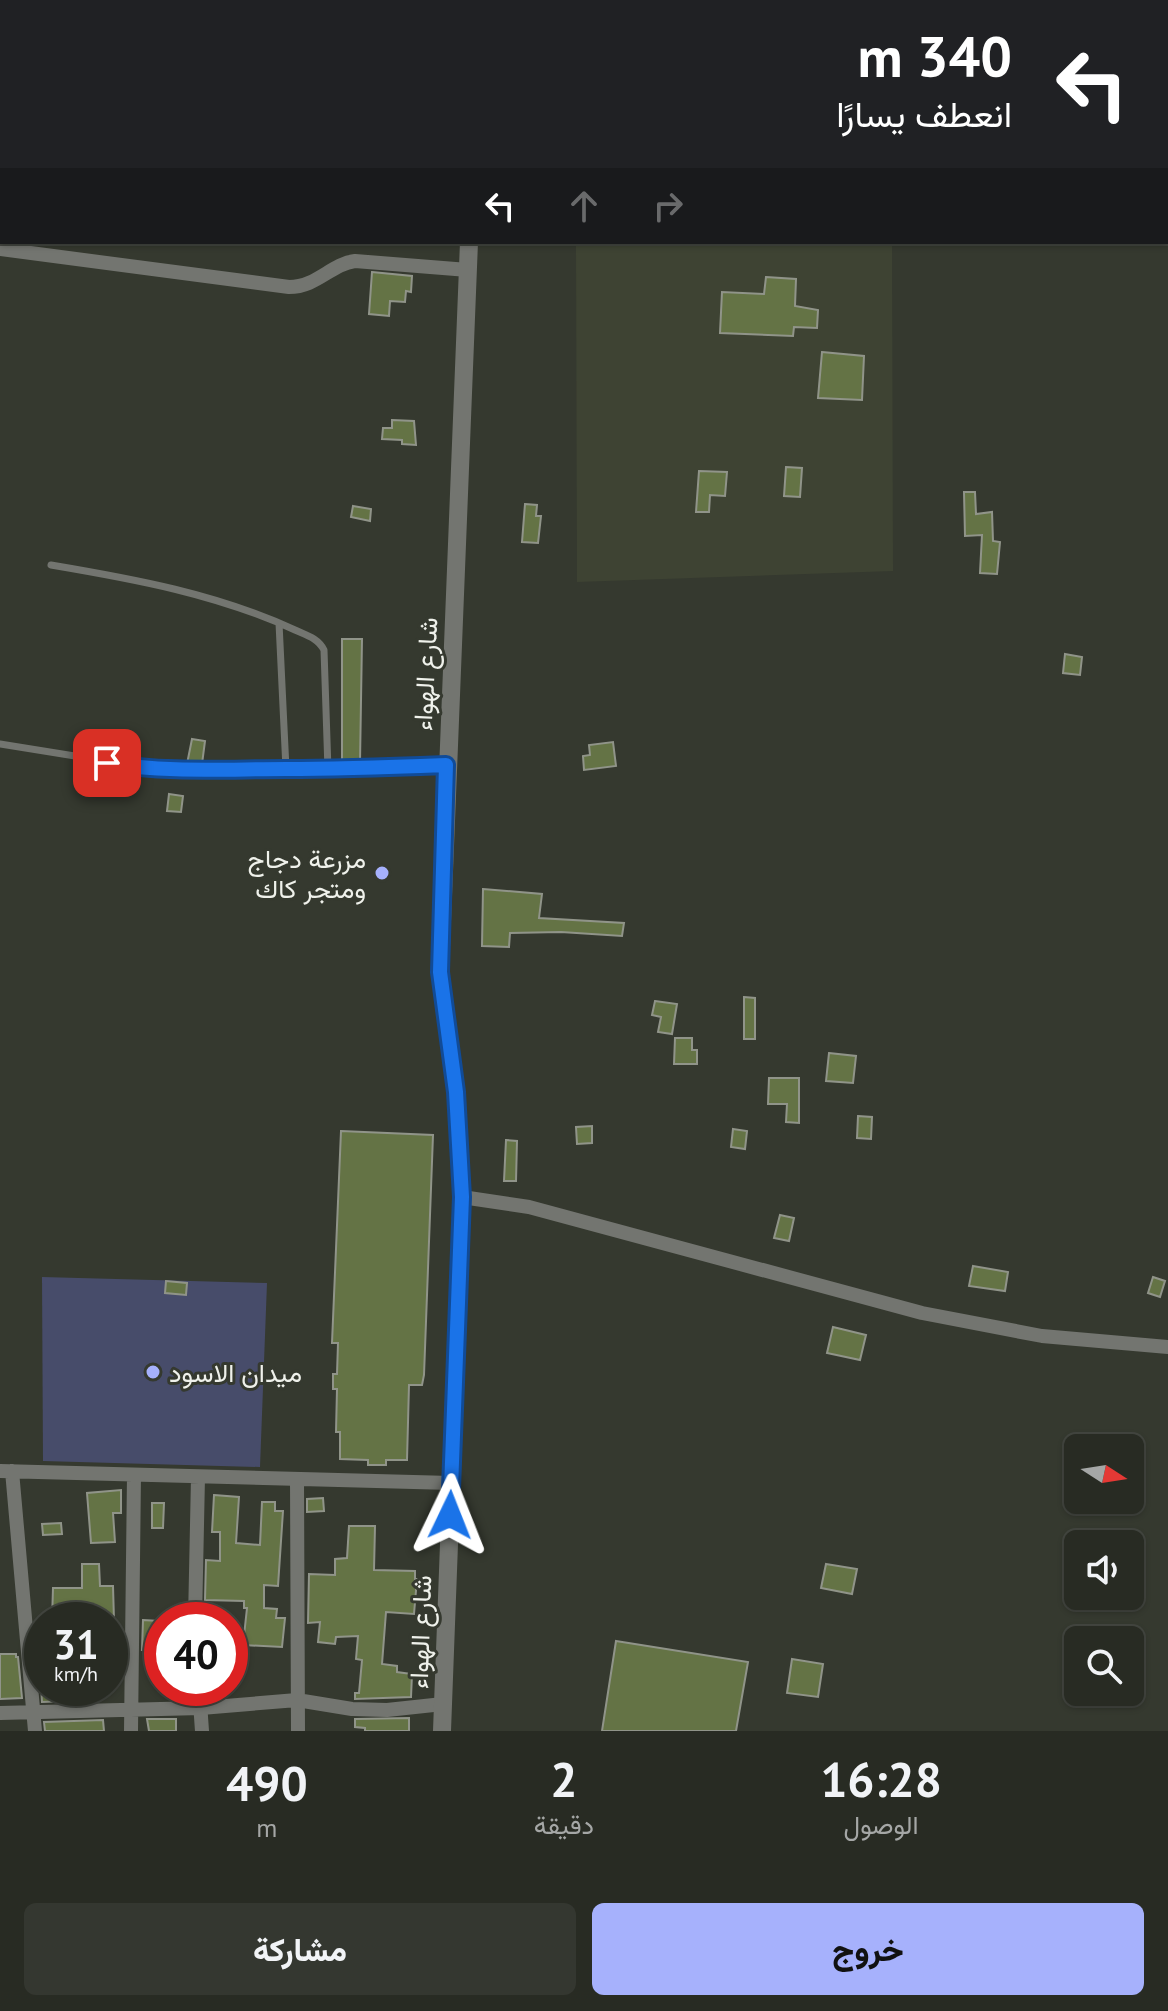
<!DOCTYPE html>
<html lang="ar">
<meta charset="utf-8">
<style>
body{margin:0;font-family:"PT Sans",Vazirmatn,sans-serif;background:#343730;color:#f1f3f6;direction:rtl;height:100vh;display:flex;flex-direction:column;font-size:30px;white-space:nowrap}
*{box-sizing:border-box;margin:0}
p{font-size:26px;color:#a5a7a6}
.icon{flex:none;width:44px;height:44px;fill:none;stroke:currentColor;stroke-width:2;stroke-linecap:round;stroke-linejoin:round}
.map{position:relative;height:1731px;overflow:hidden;direction:ltr}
.details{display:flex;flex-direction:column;background:#282b23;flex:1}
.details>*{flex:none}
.banner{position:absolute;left:0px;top:0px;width:1168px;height:244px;box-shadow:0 2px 6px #0004,0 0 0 2px #444741;direction:rtl;background:#202124;color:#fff;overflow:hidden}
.needle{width:52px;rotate:102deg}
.tools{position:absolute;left:1064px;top:1434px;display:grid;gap:16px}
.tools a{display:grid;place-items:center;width:80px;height:80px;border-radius:12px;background:#282b23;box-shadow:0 2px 6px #0004,0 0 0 2px #444741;font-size:40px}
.speed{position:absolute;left:24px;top:1602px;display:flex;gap:16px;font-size:40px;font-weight:700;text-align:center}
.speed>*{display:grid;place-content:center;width:104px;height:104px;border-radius:50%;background:#282b23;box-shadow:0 2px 6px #0004,0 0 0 2px #444741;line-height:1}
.speed small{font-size:20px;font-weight:400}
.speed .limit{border:12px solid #d22;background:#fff;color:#111}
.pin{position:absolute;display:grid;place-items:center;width:68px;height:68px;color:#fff;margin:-34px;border-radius:16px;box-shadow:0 4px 12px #0006}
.me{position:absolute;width:88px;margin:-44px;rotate:2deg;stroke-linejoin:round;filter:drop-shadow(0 0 6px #0008)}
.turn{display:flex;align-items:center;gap:28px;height:168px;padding:0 24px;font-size:36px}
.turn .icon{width:104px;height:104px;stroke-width:2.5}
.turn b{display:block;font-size:56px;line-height:68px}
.lanes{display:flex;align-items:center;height:76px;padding:0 24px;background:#0003;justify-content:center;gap:40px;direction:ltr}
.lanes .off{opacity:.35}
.eta{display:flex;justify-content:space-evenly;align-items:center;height:136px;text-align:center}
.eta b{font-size:48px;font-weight:800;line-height:56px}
.primary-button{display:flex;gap:16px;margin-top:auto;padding:16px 24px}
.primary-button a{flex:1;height:92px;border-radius:12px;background:#a6b1fc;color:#111;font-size:32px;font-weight:800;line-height:92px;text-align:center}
.primary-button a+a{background:#343730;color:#f1f3f6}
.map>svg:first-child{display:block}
.built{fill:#3e4333}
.green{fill:#474c6a}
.building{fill:#647345;stroke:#909489;stroke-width:2}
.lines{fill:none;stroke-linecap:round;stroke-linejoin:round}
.service{stroke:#737570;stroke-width:7}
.minor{stroke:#737570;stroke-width:14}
.tertiary{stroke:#737570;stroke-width:18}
.route-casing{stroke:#114b97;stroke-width:20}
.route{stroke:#1a73e8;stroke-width:14}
.poi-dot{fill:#a6b1fc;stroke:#35392f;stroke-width:3}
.labels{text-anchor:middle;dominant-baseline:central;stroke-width:6;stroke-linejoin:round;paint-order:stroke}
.street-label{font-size:26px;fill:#eff1eb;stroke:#35392f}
.poi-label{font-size:26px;fill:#eff1eb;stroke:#35392f;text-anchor:end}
</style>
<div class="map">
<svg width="1168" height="1731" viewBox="0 0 1168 1731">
<rect width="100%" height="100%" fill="#35392f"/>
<path class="built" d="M 576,242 L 892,242 L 893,571 L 577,582 Z"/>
<path class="green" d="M 42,1277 L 267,1283 L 260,1467 L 43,1461 Z"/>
<path class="building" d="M 372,272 L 412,276 L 411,292 L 406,291 L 405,302 L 390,301 L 389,316 L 369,314 Z
M 766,277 L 796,279 L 795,306 L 818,310 L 817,328 L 794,327 L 793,336 L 720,333 L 722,292 L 764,294 Z
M 822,352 L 864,356 L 862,400 L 818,398 Z
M 392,420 L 414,421 L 416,445 L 402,444 L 402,440 L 382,439 L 383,428 L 392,428 Z
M 786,467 L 802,468 L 800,497 L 784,496 Z
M 699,471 L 727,472 L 725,496 L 710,495 L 709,512 L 696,512 Z
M 964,492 L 975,492 L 976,514 L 992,512 L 993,541 L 1000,542 L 997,574 L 980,573 L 982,535 L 965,536 Z
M 525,504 L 537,505 L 536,516 L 541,516 L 538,543 L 522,542 Z
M 353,506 L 371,509 L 370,521 L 351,517 Z
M 342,639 L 362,639 L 360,762 L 342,763 Z
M 1065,654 L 1082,657 L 1080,675 L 1063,673 Z
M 192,739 L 205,741 L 202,764 L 187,764 Z
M 613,742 L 616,766 L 584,770 L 583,756 L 590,755 L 589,745 Z
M 169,794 L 183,796 L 181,812 L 167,811 Z
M 483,889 L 542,894 L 539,918 L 624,923 L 622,936 L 561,932 L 510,933 L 509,947 L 482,946 Z
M 744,997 L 755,998 L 755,1039 L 744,1039 Z
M 655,1001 L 677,1004 L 672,1034 L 658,1032 L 661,1017 L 652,1015 Z
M 675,1038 L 692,1038 L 692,1050 L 697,1050 L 697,1064 L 674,1064 Z
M 829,1053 L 856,1056 L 853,1083 L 826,1081 Z
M 769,1078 L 799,1078 L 799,1123 L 786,1122 L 787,1104 L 768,1104 Z
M 858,1116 L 872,1117 L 871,1139 L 857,1138 Z
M 592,1126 L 592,1143 L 577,1144 L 576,1127 Z
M 733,1129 L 747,1131 L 745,1149 L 731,1147 Z
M 341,1131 L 433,1135 L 424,1375 L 422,1385 L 409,1385 L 407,1460 L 386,1460 L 386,1465 L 368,1465 L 368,1460 L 340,1459 L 340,1432 L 336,1432 L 337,1389 L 333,1389 L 333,1374 L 337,1374 L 338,1343 L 332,1343 Z
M 506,1140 L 517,1141 L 516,1181 L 504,1181 Z
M 780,1215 L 794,1218 L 789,1241 L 774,1238 Z
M 973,1266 L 1008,1272 L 1005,1291 L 969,1286 Z
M 1153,1277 L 1165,1281 L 1160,1297 L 1148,1293 Z
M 166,1281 L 187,1283 L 186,1295 L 165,1293 Z
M 833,1327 L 866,1335 L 860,1360 L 827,1353 Z
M 121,1490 L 121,1513 L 113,1513 L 115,1542 L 91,1543 L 87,1493 Z
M 214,1495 L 239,1497 L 236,1543 L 260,1545 L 262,1502 L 275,1502 L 275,1511 L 283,1511 L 278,1586 L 264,1585 L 264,1608 L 277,1609 L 276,1618 L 285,1618 L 282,1647 L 243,1645 L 247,1608 L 244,1608 L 244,1601 L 205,1600 L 206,1560 L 220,1561 L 220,1532 L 212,1532 Z
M 323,1498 L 324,1511 L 307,1512 L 307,1499 Z
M 152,1503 L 164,1503 L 163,1528 L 152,1528 Z
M 61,1523 L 62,1534 L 43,1535 L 42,1524 Z
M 349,1526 L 375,1526 L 374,1570 L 415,1571 L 415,1579 L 417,1579 L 414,1614 L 386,1612 L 382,1664 L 397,1666 L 397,1672 L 412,1674 L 411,1697 L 355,1699 L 355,1693 L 359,1693 L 362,1660 L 356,1659 L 358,1636 L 336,1637 L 335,1644 L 318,1642 L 320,1622 L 308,1623 L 309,1574 L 335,1575 L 335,1559 L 347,1558 Z
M 82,1564 L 99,1564 L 100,1586 L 113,1586 L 114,1620 L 52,1620 L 53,1588 L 82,1588 Z
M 826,1564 L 857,1569 L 852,1594 L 821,1588 Z
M 143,1620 L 159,1621 L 160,1650 L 142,1650 Z
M 616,1641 L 748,1662 L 736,1731 L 602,1731 Z
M 0,1654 L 16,1654 L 16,1657 L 18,1657 L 22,1698 L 0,1699 Z
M 792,1659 L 823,1664 L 818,1697 L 787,1693 Z
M 40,1669 L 42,1688 L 96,1688 L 96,1696 L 100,1696 L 100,1700 L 42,1702 Z
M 147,1719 L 176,1719 L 176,1731 L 149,1731 Z
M 355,1719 L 409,1718 L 409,1731 L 365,1731 L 365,1728 L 355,1727 Z
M 103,1720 L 104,1731 L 45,1731 L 44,1722 Z"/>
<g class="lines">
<path class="service" d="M 1166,161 L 1168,161
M 51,565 C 134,579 217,594 295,630 C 306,635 318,638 324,650 L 328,770
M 279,623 L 286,769
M 0,744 L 162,770 L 328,770 L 446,765"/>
<path class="minor" d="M 0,184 L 2,184
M 0,249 L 289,287 C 317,287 331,264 355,261 L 468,270
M 462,1197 L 529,1207 L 922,1313 L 1042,1336 L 1168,1347
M 0,1471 L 451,1483
M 12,1471 L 35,1731
M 297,1479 L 298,1731
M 195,1620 L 198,1477
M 199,1688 L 202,1731
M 0,1713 L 201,1708 L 297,1700 L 352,1709 L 387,1710 L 443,1704
M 131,1731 L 134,1475"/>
<path class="tertiary" d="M 483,2 L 483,0
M 442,1731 L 462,1197 L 456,1092 L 440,972 L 469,242"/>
</g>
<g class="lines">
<g class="route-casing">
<path id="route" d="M 107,763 C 167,773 225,769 286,769 C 339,769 393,767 446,765 L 440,972 L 456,1092 L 462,1197 L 450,1515"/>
</g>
<use href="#route" class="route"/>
</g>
<g class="poi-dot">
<circle cx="382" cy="873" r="8"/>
<circle cx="153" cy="1372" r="8"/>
</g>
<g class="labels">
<g class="street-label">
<text transform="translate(425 674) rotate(-87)">شارع الهواء</text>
<text transform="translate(420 1632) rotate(-88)">شارع الهواء</text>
</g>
<g class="poi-label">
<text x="366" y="858">مزرعة دجاج<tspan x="366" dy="30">ومتجر كاك</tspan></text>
<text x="169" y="1372" text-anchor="start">ميدان الاسود</text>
</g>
</g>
</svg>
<div class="tools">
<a><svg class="needle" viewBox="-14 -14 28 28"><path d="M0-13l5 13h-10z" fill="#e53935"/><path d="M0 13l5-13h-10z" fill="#a5a7a6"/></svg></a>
<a><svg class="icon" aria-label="sound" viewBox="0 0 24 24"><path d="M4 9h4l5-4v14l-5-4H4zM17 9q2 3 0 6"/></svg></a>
<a><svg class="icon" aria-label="search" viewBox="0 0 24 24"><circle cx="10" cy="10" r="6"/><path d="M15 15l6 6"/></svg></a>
</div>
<div class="speed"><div>31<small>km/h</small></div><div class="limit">40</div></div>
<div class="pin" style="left:107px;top:763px;background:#d93025"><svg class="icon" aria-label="arrive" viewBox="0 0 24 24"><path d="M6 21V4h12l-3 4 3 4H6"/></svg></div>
<svg class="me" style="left:450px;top:1515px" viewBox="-20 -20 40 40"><path d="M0-17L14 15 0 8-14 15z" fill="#1a73e8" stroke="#fff" stroke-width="4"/></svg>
<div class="banner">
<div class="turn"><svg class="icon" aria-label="left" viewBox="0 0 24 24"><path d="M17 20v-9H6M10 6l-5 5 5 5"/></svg><div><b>340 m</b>انعطف يسارًا</div></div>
<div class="lanes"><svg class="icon" aria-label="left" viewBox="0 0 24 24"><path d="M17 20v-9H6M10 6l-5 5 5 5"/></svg><svg class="icon off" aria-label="ahead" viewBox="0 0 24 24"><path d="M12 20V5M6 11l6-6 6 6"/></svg><svg class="icon off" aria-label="right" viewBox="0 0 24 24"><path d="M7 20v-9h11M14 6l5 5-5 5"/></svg></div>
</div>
</div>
<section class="details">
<div class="eta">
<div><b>16:28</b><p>الوصول</p></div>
<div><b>2</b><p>دقيقة</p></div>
<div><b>490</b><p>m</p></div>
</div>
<div class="primary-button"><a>خروج</a><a>مشاركة</a></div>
</section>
